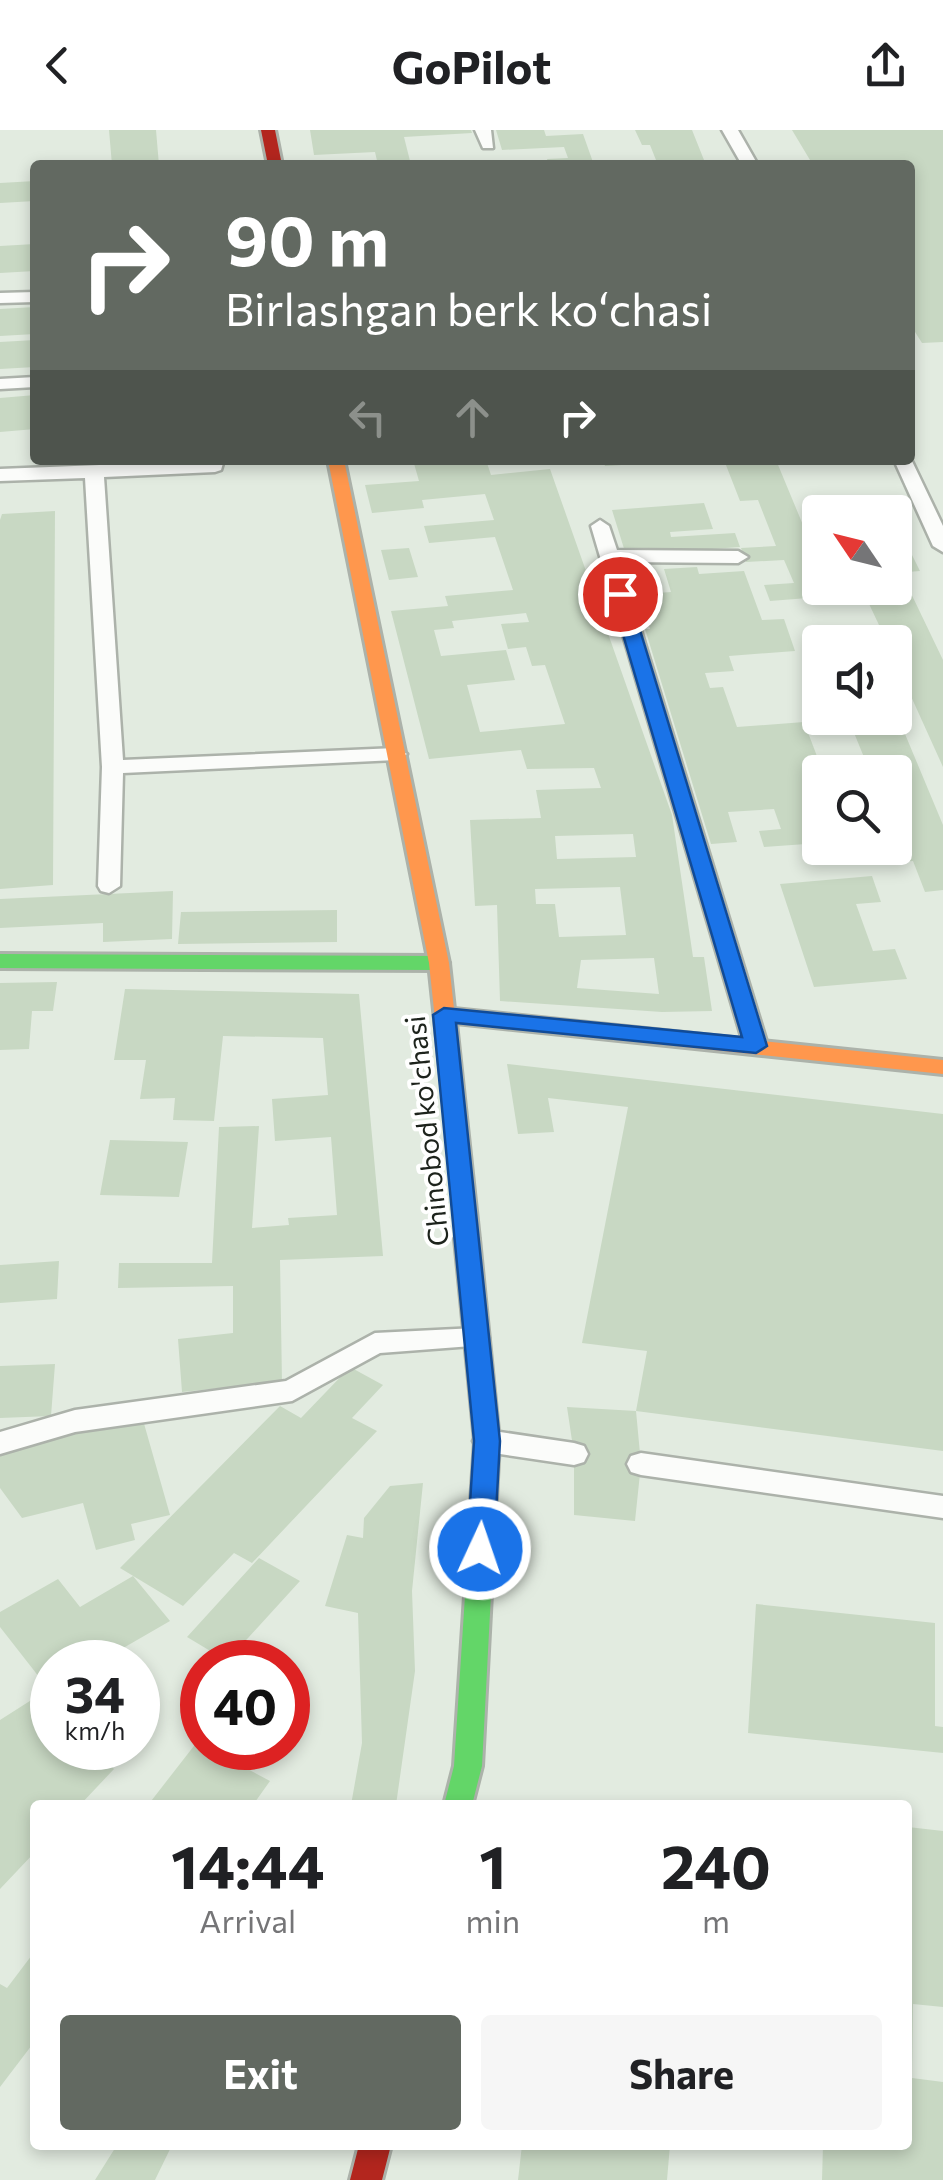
<!DOCTYPE html>
<meta charset="utf-8">
<style>
body{margin:0;font-family:Commissioner,sans-serif;background:#f6f6f6;color:#202124;height:100vh;display:flex;flex-direction:column;font-size:38px;white-space:nowrap}
*{box-sizing:border-box;margin:0}
p{font-size:32px;color:#757577}
.icon{flex:none;width:55px;height:55px;fill:none;stroke:currentColor;stroke-width:2;stroke-linecap:round;stroke-linejoin:round}
.map{position:relative;flex:1;overflow:hidden}
.side{position:absolute;left:30px;top:1670px;width:882px;height:350px;display:flex;flex-direction:column;background:#fff;border-radius:10px;box-shadow:0 5px 15px #0003}
.side>*{flex:none}
.hud{position:absolute;left:30px;top:30px;width:885px;height:305px;border-radius:10px;box-shadow:0 5px 15px #0003;background:#626961;color:#fff;overflow:hidden}
.needle{width:65px;rotate:305deg}
.fabs{position:absolute;left:802px;top:365px;display:grid;gap:20px}
.fabs a{display:grid;place-items:center;width:110px;height:110px;border-radius:10px;background:#fff;box-shadow:0 5px 15px #0003;font-size:50px}
.speed{position:absolute;left:30px;top:1510px;display:flex;gap:20px;font-size:50px;font-weight:700;text-align:center}
.speed>*{display:grid;place-content:center;width:130px;height:130px;border-radius:50%;background:#fff;box-shadow:0 5px 15px #0003;line-height:1}
.speed small{font-size:25px;font-weight:400}
.speed .limit{border:15px solid #d22;background:#fff;color:#111}
.pin{position:absolute;display:grid;place-items:center;width:85px;height:85px;color:#fff;margin:-42px;border:5px solid #fff;border-radius:50%;box-shadow:0 2px 10px #0007}
.me{position:absolute;width:110px;margin:-55px;rotate:3deg;stroke-linejoin:round;filter:drop-shadow(0 0 8px #0008)}
.turn{display:flex;align-items:center;gap:35px;height:210px;padding:0 30px;font-size:45px}
.turn .icon{width:130px;height:130px;stroke-width:2.5}
.turn b{display:block;font-size:70px;line-height:85px}
.lanes{display:flex;align-items:center;height:95px;padding:0 30px;background:#0003;justify-content:center;gap:50px;direction:ltr}
.lanes .off{opacity:.35}
.eta{display:flex;justify-content:space-evenly;align-items:center;height:170px;text-align:center}
.eta b{font-size:60px;font-weight:700;line-height:70px}
.primary-button{display:flex;gap:20px;margin-top:auto;padding:20px 30px}
.primary-button a{flex:1;height:115px;border-radius:10px;background:#626961;color:#fff;font-size:40px;font-weight:700;line-height:115px;text-align:center}
.primary-button a+a{background:#f6f6f6;color:#202124}
header{display:flex;justify-content:space-between;align-items:center;height:130px;padding:0 30px;background:#fff;font-size:45px;font-weight:700}
.map>svg:first-child{display:block}
.building{fill:#c8d8c3;fill-rule:evenodd}
.lines{fill:none;stroke-linecap:round;stroke-linejoin:round}
.lane-casing{stroke:#acb2aa;stroke-width:5}
.fast-casing{stroke:#acb2aa;stroke-width:6}
.slow-casing{stroke:#acb2aa;stroke-width:6}
.jam-casing{stroke:#acb2aa;stroke-width:6}
.lane{fill:#fbfcfa;fill-rule:evenodd}
.fast{fill:#63d668;fill-rule:evenodd}
.slow{fill:#ff974d;fill-rule:evenodd}
.jam{fill:#b3261e;fill-rule:evenodd}
.route{fill:#1a73e8;stroke:#114b97;stroke-width:2.5}
.labels{text-anchor:middle;dominant-baseline:central;stroke-width:8;stroke-linejoin:round;paint-order:stroke}
.street-label{font-size:28px;fill:#1d231c;stroke:#fff}
</style>
<header><svg class="icon" aria-label="back" viewBox="0 0 24 24"><path d="M15 5l-7 7 7 7"/></svg>GoPilot<svg class="icon" aria-label="share" viewBox="0 0 24 24"><path d="M12 15V3M7 8l5-5 5 5M5 13v7h14v-7"/></svg></header>
<div class="map">
<svg width="943" height="2050" viewBox="0 0 943 2050">
<rect width="100%" height="100%" fill="#e2ebe0"/>
<path class="building" d="M 109,0 L 156,0 L 159,35 L 112,35 Z
M 310,0 L 471,0 L 472,3 L 404,7 L 411,35 L 378,35 L 375,22 L 314,25 Z
M 496,0 L 544,0 L 546,6 L 583,4 L 594,35 L 549,35 L 547,29 L 568,28 L 564,17 L 502,20 Z
M 635,0 L 692,0 L 706,35 L 658,35 L 650,15 L 642,15 Z
M 792,0 L 943,0 L 943,212 L 922,213 L 910,194 L 910,35 L 813,35 Z
M 35,51 L 35,71 L 0,73 L 0,53 Z
M 35,114 L 35,141 L 0,143 L 0,116 Z
M 35,177 L 35,204 L 0,206 L 0,179 Z
M 35,210 L 35,237 L 0,239 L 0,212 Z
M 35,265 L 35,299 L 0,302 L 0,268 Z
M 413,330 L 486,330 L 491,345 L 550,339 L 672,685 L 693,827 L 704,827 L 712,881 L 662,882 L 500,871 L 497,775 L 475,776 L 470,690 L 541,688 L 536,660 L 601,658 L 594,638 L 527,639 L 521,620 L 429,629 L 391,481 L 448,476 L 445,466 L 513,460 L 495,407 L 429,413 L 424,396 L 494,390 L 485,364 L 422,370 L 424,378 L 372,383 L 365,355 L 419,351 ZM 526,483 L 529,492 L 501,494 L 508,519 L 526,517 L 532,536 L 545,535 L 565,594 L 480,602 L 467,555 L 515,550 L 506,520 L 441,526 L 434,500 L 454,498 L 452,491 ZM 633,704 L 636,727 L 557,729 L 555,706 ZM 620,757 L 626,805 L 559,807 L 555,774 L 536,774 L 535,759 ZM 654,828 L 659,864 L 577,858 L 581,830 Z
M 603,330 L 655,330 L 655,333 L 605,336 Z
M 724,330 L 776,330 L 820,436 L 820,458 L 829,458 L 833,466 L 770,471 L 764,455 L 794,453 L 784,430 L 746,432 L 741,418 L 776,416 L 758,370 L 740,371 Z
M 704,373 L 713,399 L 670,402 L 671,407 L 735,403 L 740,417 L 626,425 L 612,380 Z
M 55,381 L 53,755 L 0,759 L 0,390 L 2,384 Z
M 895,397 L 898,397 L 920,441 L 895,443 Z
M 409,418 L 418,447 L 389,450 L 381,420 Z
M 697,437 L 699,444 L 744,441 L 762,490 L 784,489 L 795,521 L 729,526 L 734,541 L 705,543 L 710,558 L 723,557 L 737,597 L 804,592 L 823,642 L 820,642 L 820,713 L 764,717 L 759,701 L 781,699 L 774,679 L 728,682 L 737,712 L 711,714 L 645,499 L 650,499 L 631,439 L 649,438 L 657,463 L 671,462 L 664,439 Z
M 907,455 L 943,530 L 943,637 L 895,531 L 895,512 L 887,512 L 862,459 Z
M 820,518 L 820,567 L 802,520 Z
M 895,580 L 943,695 L 943,760 L 925,762 L 913,731 L 874,734 L 868,718 L 895,718 L 895,642 L 870,642 L 848,588 L 895,588 Z
M 872,746 L 881,772 L 856,774 L 873,821 L 895,819 L 907,849 L 814,857 L 780,754 Z
M 173,761 L 172,809 L 103,812 L 103,793 L 0,798 L 0,769 Z
M 337,780 L 337,812 L 178,814 L 181,782 Z
M 57,852 L 53,881 L 32,881 L 29,919 L 0,920 L 0,853 Z
M 125,859 L 359,864 L 383,1126 L 280,1130 L 282,1252 L 182,1262 L 178,1209 L 233,1203 L 233,1156 L 118,1158 L 119,1133 L 212,1133 L 219,997 L 259,996 L 252,1098 L 289,1095 L 288,1088 L 337,1085 L 331,1007 L 275,1011 L 272,969 L 328,965 L 323,908 L 223,906 L 214,991 L 173,990 L 175,968 L 140,969 L 146,930 L 114,930 Z
M 507,934 L 943,984 L 943,1321 L 636,1281 L 647,1221 L 582,1213 L 628,977 L 548,968 L 554,1002 L 518,1004 Z
M 110,1010 L 188,1012 L 179,1067 L 100,1065 Z
M 59,1131 L 57,1169 L 0,1173 L 0,1135 Z
M 55,1234 L 51,1286 L 0,1288 L 0,1236 Z
M 350,1237 L 383,1255 L 352,1288 L 377,1301 L 252,1433 L 234,1423 L 183,1476 L 120,1438 L 280,1276 L 301,1288 Z
M 567,1277 L 636,1281 L 641,1334 L 635,1391 L 574,1385 L 574,1324 Z
M 141,1283 L 170,1385 L 131,1394 L 135,1410 L 96,1420 L 83,1373 L 22,1388 L 0,1358 L 0,1315 Z
M 423,1353 L 412,1461 L 415,1541 L 396,1675 L 351,1675 L 362,1613 L 358,1483 L 325,1476 L 347,1405 L 363,1408 L 364,1388 L 390,1356 Z
M 259,1428 L 300,1451 L 227,1531 L 187,1507 Z
M 133,1446 L 170,1491 L 99,1532 L 52,1532 L 50,1561 L 0,1497 L 0,1482 L 58,1449 L 80,1477 Z
M 756,1474 L 935,1493 L 935,1596 L 943,1597 L 943,1623 L 748,1603 Z
M 44,1562 L 52,1572 L 52,1618 L 95,1618 L 114,1639 L 80,1675 L 35,1675 L 35,1722 L 0,1759 L 0,1590 Z
M 197,1612 L 270,1651 L 253,1675 L 148,1675 Z
M 228,1618 L 274,1618 L 265,1632 Z
M 908,1697 L 943,1701 L 943,1877 L 913,1874 L 912,1948 L 943,1952 L 943,2050 L 822,2050 L 823,2015 L 908,2015 Z
M 35,1821 L 35,1911 L 0,1957 L 0,1854 L 7,1858 Z
M 117,2015 L 172,2015 L 155,2050 L 95,2050 Z
M 522,2015 L 670,2015 L 667,2050 L 518,2050 Z"/>
<g class="lines">
<g class="lane-casing">
<path id="lane" d="M 475,0 L 491,0 L 493,18 L 483,18 Z
M 722,0 L 738,0 L 758,35 L 742,35 Z
M 35,162 L 35,172 L 0,173 L 0,163 Z
M 35,247 L 35,257 L 0,259 L 0,249 Z
M 910,327 L 943,396 L 943,422 L 933,416 L 894,330 L 910,330 Z
M 224,330 L 221,340 L 215,342 L 104,347 L 123,630 L 396,618 L 407,624 L 396,630 L 123,643 L 120,756 L 109,763 L 101,761 L 98,756 L 102,637 L 85,348 L 0,351 L 0,339 Z
M 600,390 L 609,396 L 617,420 L 738,421 L 748,427 L 738,433 L 620,432 L 768,916 L 764,922 L 756,924 L 744,916 L 591,396 Z
M 476,1198 L 485,1201 L 489,1208 L 485,1215 L 380,1223 L 292,1271 L 75,1302 L 0,1324 L 0,1302 L 75,1280 L 286,1251 L 375,1203 Z
M 487,1300 L 574,1313 L 584,1316 L 588,1324 L 584,1332 L 574,1335 L 487,1322 L 477,1319 L 473,1311 L 477,1303 Z
M 641,1323 L 943,1366 L 943,1388 L 641,1345 L 631,1342 L 627,1334 L 631,1326 Z"/>
</g>
<g class="fast-casing">
<path id="fast" d="M 0,824 L 439,826 L 449,833 L 439,840 L 0,838 Z
M 467,1101 L 479,1109 L 499,1311 L 482,1636 L 472,1675 L 444,1675 L 454,1636 L 475,1311 L 455,1109 Z"/>
</g>
<g class="slow-casing">
<path id="slow" d="M 328,330 L 344,330 L 449,833 L 454,879 L 943,930 L 943,944 L 456,893 L 479,1109 L 467,1117 L 459,1115 L 429,833 Z"/>
</g>
<g class="jam-casing">
<path id="jam" d="M 261,0 L 275,0 L 282,35 L 268,35 Z
M 359,2015 L 391,2015 L 382,2050 L 350,2050 Z"/>
</g>
<use href="#lane" class="lane"/>
<use href="#fast" class="fast"/>
<use href="#slow" class="slow"/>
<use href="#jam" class="jam"/>
</g>
<path class="route" d="M 620,459 L 629,464 L 767,916 L 756,923 L 456,893 L 500,1311 L 494,1419 L 490,1427 L 480,1430 L 471,1427 L 467,1419 L 474,1311 L 433,885 L 444,878 L 742,907 L 611,464 Z"/>
<g class="labels">
<g class="street-label">
<text transform="translate(426 1001) rotate(-96)">Chinobod ko'chasi</text>
</g>
</g>
</svg>
<div class="fabs">
<a><svg class="needle" viewBox="-14 -14 28 28"><path d="M0-13l5 13h-10z" fill="#e53935"/><path d="M0 13l5-13h-10z" fill="#757577"/></svg></a>
<a><svg class="icon" aria-label="sound" viewBox="0 0 24 24"><path d="M4 9h4l5-4v14l-5-4H4zM17 9q2 3 0 6"/></svg></a>
<a><svg class="icon" aria-label="search" viewBox="0 0 24 24"><circle cx="10" cy="10" r="6"/><path d="M15 15l6 6"/></svg></a>
</div>
<div class="speed"><div>34<small>km/h</small></div><div class="limit">40</div></div>
<div class="pin" style="left:620px;top:464px;background:#d93025"><svg class="icon" aria-label="arrive" viewBox="0 0 24 24"><path d="M6 21V4h12l-3 4 3 4H6"/></svg></div>
<svg class="me" style="left:480px;top:1419px" viewBox="-20 -20 40 40"><circle r="17" fill="#1a73e8" stroke="#fff" stroke-width="3"/><path d="M0-11L8 9 0 5-8 9z" fill="#fff"/></svg>
<div class="hud">
<div class="turn"><svg class="icon" aria-label="right" viewBox="0 0 24 24"><path d="M7 20v-9h11M14 6l5 5-5 5"/></svg><div><b>90 m</b>Birlashgan berk koʻchasi</div></div>
<div class="lanes"><svg class="icon off" aria-label="left" viewBox="0 0 24 24"><path d="M17 20v-9H6M10 6l-5 5 5 5"/></svg><svg class="icon off" aria-label="ahead" viewBox="0 0 24 24"><path d="M12 20V5M6 11l6-6 6 6"/></svg><svg class="icon" aria-label="right" viewBox="0 0 24 24"><path d="M7 20v-9h11M14 6l5 5-5 5"/></svg></div>
</div>
<section class="side">
<div class="eta">
<div><b>14:44</b><p>Arrival</p></div>
<div><b>1</b><p>min</p></div>
<div><b>240</b><p>m</p></div>
</div>
<div class="primary-button"><a>Exit</a><a>Share</a></div>
</section>
</div>
